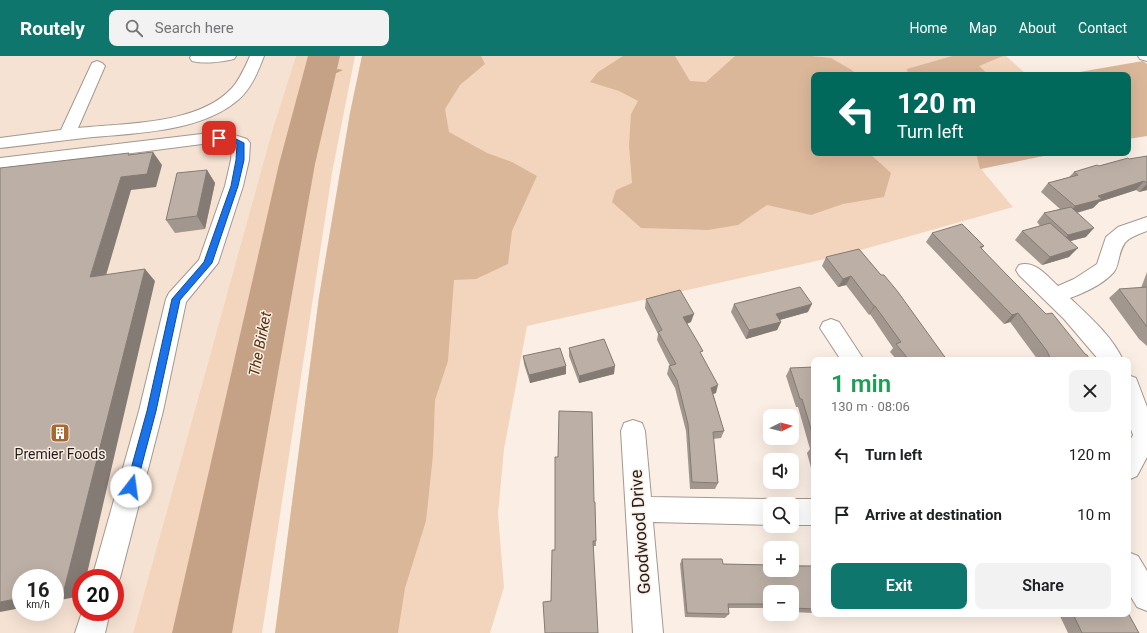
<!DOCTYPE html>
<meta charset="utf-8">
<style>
body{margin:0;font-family:Roboto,sans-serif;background:#f2f2f2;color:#202124;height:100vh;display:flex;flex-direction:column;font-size:15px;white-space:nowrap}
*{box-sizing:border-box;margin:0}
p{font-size:13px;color:#757577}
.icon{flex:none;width:22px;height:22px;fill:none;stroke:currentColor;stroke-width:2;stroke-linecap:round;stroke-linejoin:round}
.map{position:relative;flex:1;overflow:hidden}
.panel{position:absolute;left:811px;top:301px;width:320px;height:260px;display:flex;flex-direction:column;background:#fff;border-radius:8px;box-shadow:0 4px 16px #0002}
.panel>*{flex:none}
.hud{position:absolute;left:811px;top:16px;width:320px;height:84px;border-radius:8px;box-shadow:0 4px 16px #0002;background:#00695c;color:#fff;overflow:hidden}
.needle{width:26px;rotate:84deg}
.fabs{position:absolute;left:763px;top:353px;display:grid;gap:8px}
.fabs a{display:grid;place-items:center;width:36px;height:36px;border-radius:8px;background:#fff;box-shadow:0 4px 16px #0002;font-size:20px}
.speed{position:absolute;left:12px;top:513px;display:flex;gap:8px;font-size:20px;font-weight:700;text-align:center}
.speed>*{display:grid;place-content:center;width:52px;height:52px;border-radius:50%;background:#fff;box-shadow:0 4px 16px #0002;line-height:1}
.speed small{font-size:10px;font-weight:400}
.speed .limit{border:6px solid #d22;background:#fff;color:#111}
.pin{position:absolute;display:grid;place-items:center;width:34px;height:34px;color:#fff;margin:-17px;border-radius:8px;box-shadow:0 2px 6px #0006}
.me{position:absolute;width:44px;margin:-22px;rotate:15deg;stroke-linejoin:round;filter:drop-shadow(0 0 3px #0008)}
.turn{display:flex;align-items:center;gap:14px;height:84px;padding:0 20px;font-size:18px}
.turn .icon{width:52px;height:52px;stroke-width:2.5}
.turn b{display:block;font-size:28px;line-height:34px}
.round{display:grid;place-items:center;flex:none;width:42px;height:42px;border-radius:8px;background:#f2f2f2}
.overview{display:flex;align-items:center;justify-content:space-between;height:68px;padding:0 20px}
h1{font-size:24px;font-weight:600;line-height:30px;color:#1e9e55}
.primary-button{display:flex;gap:8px;margin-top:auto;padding:8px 20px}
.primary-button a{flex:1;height:46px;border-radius:8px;background:#0f766e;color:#fff;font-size:16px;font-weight:600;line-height:46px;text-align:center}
.primary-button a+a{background:#f2f2f2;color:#202124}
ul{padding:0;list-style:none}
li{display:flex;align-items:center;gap:12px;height:60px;padding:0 20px}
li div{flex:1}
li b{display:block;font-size:15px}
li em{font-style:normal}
header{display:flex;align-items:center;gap:24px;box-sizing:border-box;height:56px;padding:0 20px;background:#0f766e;color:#fff}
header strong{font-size:19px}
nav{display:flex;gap:22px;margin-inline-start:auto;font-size:14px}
.search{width:280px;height:36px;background:#f2f2f2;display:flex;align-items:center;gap:10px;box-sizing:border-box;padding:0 14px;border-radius:8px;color:#757577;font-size:15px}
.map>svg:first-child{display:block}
.built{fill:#f5e2d2;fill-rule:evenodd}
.green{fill:#f3d5bd}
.forest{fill:#dbb79a}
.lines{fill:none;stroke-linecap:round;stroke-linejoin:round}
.stream{fill:#c5a285;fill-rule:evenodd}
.river{fill:#c5a285;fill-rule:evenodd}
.minor-casing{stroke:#a4988f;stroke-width:2}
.minor{fill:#fff;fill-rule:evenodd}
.wall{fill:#a2978f}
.shaded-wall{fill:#847b74}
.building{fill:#bcb0a6;stroke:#847b74}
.route{fill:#1a73e8;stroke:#114b97}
.labels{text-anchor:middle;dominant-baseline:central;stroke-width:3;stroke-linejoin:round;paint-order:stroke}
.poi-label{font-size:14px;fill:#221d1a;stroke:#fbeee4}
.water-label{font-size:15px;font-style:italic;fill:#55320f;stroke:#fbeee4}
.near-street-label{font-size:17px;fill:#221d1a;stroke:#fbeee4}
</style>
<header>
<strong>Routely</strong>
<div class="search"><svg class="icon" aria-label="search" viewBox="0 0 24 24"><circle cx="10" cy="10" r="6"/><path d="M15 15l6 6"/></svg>Search here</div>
<nav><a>Home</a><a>Map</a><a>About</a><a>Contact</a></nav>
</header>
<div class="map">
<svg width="1147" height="577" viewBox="0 0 1147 577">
<rect width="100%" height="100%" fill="#fbeee4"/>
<path class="built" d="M 0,0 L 296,0 L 273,72 L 133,577 L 0,577 ZM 21,522 L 55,522 L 55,556 L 21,556 ZM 81,522 L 115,522 L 115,556 L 81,556 Z"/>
<path class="green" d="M 296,0 L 355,0 L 332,117 L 262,577 L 133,577 L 273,72 Z
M 362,0 L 1006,0 L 1027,19 L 814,19 L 814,97 L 1058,97 L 981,113 L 1013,151 L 843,199 L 527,270 L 504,393 L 498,458 L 504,531 L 490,577 L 275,577 L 319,241 L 350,57 Z"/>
<path class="forest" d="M 362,0 L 481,0 L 485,8 L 460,29 L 445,53 L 449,76 L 487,97 L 512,106 L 537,120 L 512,175 L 508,208 L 476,223 L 454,224 L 448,305 L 435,344 L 433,399 L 426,465 L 405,532 L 398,577 L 275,577 L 319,241 L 350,57 Z
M 623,0 L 675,0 L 690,25 L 706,26 L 735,0 L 811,0 L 831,2 L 850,13 L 858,19 L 814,19 L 814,97 L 869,97 L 891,117 L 884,141 L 843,148 L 811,159 L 767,149 L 738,169 L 708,174 L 641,172 L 612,146 L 616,134 L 632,127 L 629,90 L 631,58 L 638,45 L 619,35 L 590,26 L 598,16 Z
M 952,0 L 1003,0 L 979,10 L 989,19 L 908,19 L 907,13 Z
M 1143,5 L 1147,8 L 1147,80 L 1128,83 L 1128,19 L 1062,19 Z
M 976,97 L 1058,97 L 980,113 Z"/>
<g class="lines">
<path class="stream" d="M 338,13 L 343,14 L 319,25 L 314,24 Z"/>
<path class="river" d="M 308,0 L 340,0 L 315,108 L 232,577 L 172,577 L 279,108 Z"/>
<g class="minor-casing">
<path id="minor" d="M 191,0 L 236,0 L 234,3 C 222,6 204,8 192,5 L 190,2 Z
M 250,0 L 264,0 C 258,16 251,33 238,44 C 200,77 132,77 84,82 C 56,85 28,89 0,92 L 0,82 L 61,74 L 92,7 L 97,5 L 102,7 L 105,10 L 78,72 C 125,67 198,69 232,32 C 240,23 245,11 250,0 Z
M 1138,0 L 1147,0 L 1147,5 L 1140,3 Z
M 210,77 L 228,77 L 247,83 L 250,87 L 249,104 L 243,130 L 218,207 L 186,246 L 163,355 L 120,522 L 115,532 L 115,522 L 92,522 L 139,355 L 166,243 L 169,237 L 199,204 L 225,130 L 231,104 L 232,90 L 226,87 L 210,87 L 0,114 L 0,102 Z
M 1147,161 L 1147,175 C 1126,183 1123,184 1118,206 C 1117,210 1116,214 1113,217 C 1103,228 1084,237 1070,242 C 1089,260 1112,280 1123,304 L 1099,304 L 1064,263 L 1019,219 L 1016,214 L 1019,209 C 1035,204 1047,220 1058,230 L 1074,223 L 1097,208 L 1106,181 L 1118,171 Z
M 831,263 L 839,266 L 864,304 L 841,304 L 820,272 L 823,266 Z
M 1128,319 L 1136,322 L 1147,351 L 1147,401 L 1137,420 L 1128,424 L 1128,388 L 1133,379 L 1128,365 Z
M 633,364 L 642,367 L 645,375 L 651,441 L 770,443 L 780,448 L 770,448 L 770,469 L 653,466 L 663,577 L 633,577 L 621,375 L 624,367 Z
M 792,443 L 814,443 L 814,469 L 792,469 L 792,448 L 782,448 Z
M 1128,496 L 1138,500 L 1147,515 L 1147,555 L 1137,551 L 1128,536 Z
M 82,556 L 110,556 L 105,577 L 75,577 Z"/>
</g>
<use href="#minor" class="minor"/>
</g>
<path class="wall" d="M 1147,100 L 1147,134 L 1139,136 L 1136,134 L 1099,146 L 1093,152 L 1077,157 L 1086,181 L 1070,185 L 1069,201 L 1042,209 L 1015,184 L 1022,175 L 1040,170 L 1037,166 L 1044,157 L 1060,153 L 1041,136 L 1048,127 L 1069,121 L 1074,116 Z
M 207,114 L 215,127 L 205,173 L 175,177 L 166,164 Z
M 932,177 L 984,190 L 981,193 L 1090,304 L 1038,304 L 1010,266 L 1004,268 L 926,186 Z
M 859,193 L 947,304 L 897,304 L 890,296 L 893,292 L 870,258 L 869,259 L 846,229 L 838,231 L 822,210 L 826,201 Z
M 1147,216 L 1147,290 L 1139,283 L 1109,242 L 1119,233 L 1141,232 Z
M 646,243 L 691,266 L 687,268 L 702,300 L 716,337 L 713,338 L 724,375 L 721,382 L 713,383 L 718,427 L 715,433 L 690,433 L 686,375 L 675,332 L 667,318 L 669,310 L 670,310 L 657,284 L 658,278 L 645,252 Z
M 734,248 L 808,256 L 780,264 L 781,266 L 777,274 L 746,283 L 731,256 Z
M 569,292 L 614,318 L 579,327 L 569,300 Z
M 523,300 L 566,310 L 566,318 L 530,327 L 524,308 Z
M 814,311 L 814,423 L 807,397 L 810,393 L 798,351 L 796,351 L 786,320 L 790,312 Z
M 594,446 L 596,485 L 596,490 L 594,490 L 551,545 L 555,494 Z
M 682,503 L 723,508 L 814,510 L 814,557 L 792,556 L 792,536 L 770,536 L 770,552 L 728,552 L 729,558 L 725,562 L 685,561 L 680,508 Z
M 847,558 L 895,558 L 891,560 L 847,560 Z
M 898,558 L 949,558 L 945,560 Z
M 1059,558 L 1128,558 L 1139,577 L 1068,577 Z"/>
<path class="shaded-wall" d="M 153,96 L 162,109 L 156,131 L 131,134 L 102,233 L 90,221 L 121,121 Z
M 207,114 L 215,127 L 205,173 L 197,160 Z
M 1144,125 L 1136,134 L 1099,146 L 1093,152 L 1067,159 L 1075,150 L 1098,140 Z
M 1147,128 L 1147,134 L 1139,136 Z
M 1094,172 L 1086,181 L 1059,188 L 1068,179 Z
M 1078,192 L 1069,201 L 1042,209 L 1050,201 Z
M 145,213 L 155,225 L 86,522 L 81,522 L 81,540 L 55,545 L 55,535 Z
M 851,220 L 846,229 L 838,231 L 843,223 Z
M 812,248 L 808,256 L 772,266 L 776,258 Z
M 874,250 L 875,250 L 870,258 L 869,259 Z
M 1018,257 L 1010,266 L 1004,268 L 1012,259 Z
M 694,258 L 691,266 L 681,269 L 683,261 Z
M 781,266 L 777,274 L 746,283 L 749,274 Z
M 566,310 L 566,318 L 530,327 L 529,319 Z
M 615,310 L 614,318 L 579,327 L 579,320 Z
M 718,329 L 716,337 L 709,339 L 711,332 Z
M 21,542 L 21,552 L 0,556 L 0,546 Z"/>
<path class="building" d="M 153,96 L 147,118 L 121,121 L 90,221 L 145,213 L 64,534 L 55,535 L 55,522 L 21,522 L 21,542 L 0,546 L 0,112 L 129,97 L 128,99 Z
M 1147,100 L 1147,127 L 1144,125 L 1098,140 L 1102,143 L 1075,150 L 1048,127 L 1078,119 L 1074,116 L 1097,109 L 1099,110 L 1128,102 L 1129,103 Z
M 207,114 L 197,160 L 166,164 L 177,117 Z
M 1071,151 L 1094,172 L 1068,179 L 1044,157 Z
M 1050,167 L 1078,192 L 1050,201 L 1022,175 Z
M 962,168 L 984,190 L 980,191 L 1008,220 L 1046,258 L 1052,257 L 1085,298 L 1087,299 L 1090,304 L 1051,304 L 1047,295 L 1018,257 L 1012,259 L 932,177 Z
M 859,193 L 881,219 L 884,219 L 898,236 L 947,304 L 909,304 L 896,288 L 901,286 L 875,250 L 874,250 L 851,220 L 843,223 L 826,201 Z
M 800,231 L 812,248 L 776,258 L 781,266 L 749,274 L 734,248 Z
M 1147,231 L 1147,271 L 1119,233 Z
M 680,234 L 694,258 L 683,261 L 703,295 L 700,296 L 718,329 L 711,332 L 724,375 L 713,376 L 718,427 L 692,426 L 688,368 L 677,324 L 669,310 L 676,308 L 658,276 L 662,274 L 646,243 Z
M 604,283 L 615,310 L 579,320 L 569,292 Z
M 560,292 L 566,310 L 529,319 L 523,300 Z
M 814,311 L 814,383 L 802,343 L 800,343 L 790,312 Z
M 559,355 L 592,356 L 594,446 L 595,446 L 596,485 L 593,485 L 598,577 L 545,577 L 543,546 L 551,545 L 552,494 L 555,494 L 555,401 L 558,401 Z
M 812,390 L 814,390 L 814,396 Z
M 682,503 L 722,503 L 723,508 L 770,509 L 770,514 L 792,514 L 792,510 L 814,510 L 814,553 L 793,552 L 793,548 L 792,548 L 792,536 L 770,536 L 770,548 L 728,548 L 729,558 L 687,557 Z
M 1128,557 L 1139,577 L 1082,577 L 1073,558 L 1128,558 Z"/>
<path class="route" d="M 228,79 L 244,87 L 244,104 L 238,130 L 212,207 L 180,244 L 156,355 L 136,431 L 135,435 L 131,436 L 127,435 L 126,431 L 147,355 L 172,243 L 204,206 L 231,130 L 236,104 L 237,88 L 227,84 L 219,84 L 216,82 L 219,80 Z"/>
<defs>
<g id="building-square" transform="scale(1)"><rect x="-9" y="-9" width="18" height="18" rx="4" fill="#a7692f" stroke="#fbeee4"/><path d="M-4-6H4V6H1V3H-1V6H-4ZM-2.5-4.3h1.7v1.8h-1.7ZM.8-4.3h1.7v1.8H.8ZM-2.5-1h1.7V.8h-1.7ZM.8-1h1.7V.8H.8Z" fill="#fff"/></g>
</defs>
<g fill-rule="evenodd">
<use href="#building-square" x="60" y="377"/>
</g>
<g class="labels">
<g class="poi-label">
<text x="60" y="398">Premier Foods</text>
</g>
<g class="water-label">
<text transform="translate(260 288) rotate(-79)">The Birket</text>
</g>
<g class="near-street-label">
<text transform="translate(640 476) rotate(-94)">Goodwood Drive</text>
</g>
</g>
</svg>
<div class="fabs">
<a><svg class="needle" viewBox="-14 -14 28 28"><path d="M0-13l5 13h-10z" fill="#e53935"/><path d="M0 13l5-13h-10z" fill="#757577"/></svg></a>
<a><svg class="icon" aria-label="sound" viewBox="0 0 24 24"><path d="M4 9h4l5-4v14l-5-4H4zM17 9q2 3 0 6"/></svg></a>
<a><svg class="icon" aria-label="search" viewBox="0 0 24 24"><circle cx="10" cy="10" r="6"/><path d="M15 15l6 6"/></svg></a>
<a>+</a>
<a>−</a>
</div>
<div class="speed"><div>16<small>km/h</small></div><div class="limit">20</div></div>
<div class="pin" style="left:219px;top:82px;background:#d93025"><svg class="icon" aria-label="arrive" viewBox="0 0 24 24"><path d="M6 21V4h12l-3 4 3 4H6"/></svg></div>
<svg class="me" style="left:131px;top:431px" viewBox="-20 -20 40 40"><circle r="19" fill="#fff"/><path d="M0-13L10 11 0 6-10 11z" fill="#1a73e8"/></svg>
<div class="hud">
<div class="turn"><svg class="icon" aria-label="left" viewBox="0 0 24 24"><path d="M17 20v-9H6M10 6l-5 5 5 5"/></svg><div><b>120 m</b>Turn left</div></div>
</div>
<section class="panel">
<div class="overview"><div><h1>1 min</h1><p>130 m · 08:06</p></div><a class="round"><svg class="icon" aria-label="close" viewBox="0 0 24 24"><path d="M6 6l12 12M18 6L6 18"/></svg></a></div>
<ul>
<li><svg class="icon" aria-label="left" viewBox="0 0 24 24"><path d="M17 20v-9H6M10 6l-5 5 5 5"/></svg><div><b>Turn left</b></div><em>120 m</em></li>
<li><svg class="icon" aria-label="arrive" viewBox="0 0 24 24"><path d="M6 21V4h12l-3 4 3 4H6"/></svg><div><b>Arrive at destination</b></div><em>10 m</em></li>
</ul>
<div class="primary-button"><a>Exit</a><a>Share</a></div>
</section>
</div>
